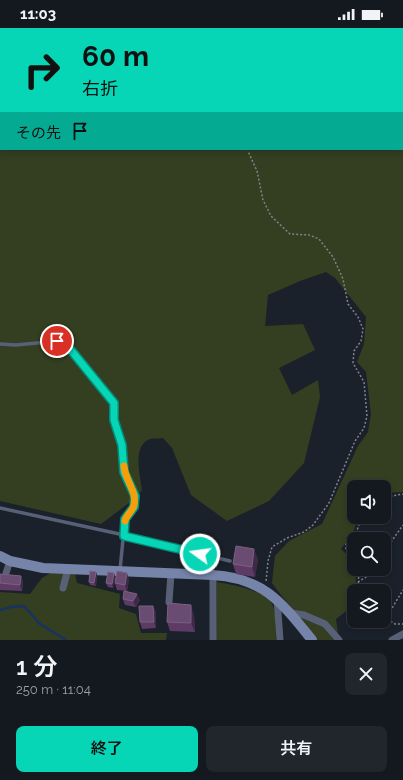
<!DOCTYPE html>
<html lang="ja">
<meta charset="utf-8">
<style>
body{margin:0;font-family:Raleway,"Noto Sans JP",sans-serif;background:#21262d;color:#f1f3f6;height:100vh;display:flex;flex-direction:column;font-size:15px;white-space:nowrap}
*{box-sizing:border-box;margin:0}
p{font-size:13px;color:#9da0a5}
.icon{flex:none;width:22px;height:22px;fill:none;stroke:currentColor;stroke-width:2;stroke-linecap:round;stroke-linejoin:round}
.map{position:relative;height:612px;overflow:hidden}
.sheet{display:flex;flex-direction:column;background:#141920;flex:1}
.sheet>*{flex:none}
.guide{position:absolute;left:0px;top:0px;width:403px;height:122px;box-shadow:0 2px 6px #0003,0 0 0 1px #33383e;background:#06d5b6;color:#111;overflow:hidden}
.controls{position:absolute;left:347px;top:452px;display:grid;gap:8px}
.controls a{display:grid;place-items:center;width:44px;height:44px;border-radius:8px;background:#141920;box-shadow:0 2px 6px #0003,0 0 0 1px #33383e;font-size:20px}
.pin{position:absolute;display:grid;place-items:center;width:34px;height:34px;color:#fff;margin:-17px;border:2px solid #fff;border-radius:50%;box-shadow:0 1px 4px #0007}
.me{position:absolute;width:44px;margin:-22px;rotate:284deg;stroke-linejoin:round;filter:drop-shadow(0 0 3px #0008)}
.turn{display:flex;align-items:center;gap:14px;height:84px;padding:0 16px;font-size:18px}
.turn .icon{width:52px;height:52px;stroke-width:2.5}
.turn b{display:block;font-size:28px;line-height:34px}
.then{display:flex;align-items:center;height:38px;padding:0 16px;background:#0003;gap:8px;font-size:15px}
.round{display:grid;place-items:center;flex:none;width:42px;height:42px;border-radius:8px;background:#21262d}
.summary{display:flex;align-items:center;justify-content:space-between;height:68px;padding:0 16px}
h1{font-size:24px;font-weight:600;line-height:30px}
.button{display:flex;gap:8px;margin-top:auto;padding:8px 16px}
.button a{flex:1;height:46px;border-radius:8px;background:#06d5b6;color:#111;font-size:16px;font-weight:600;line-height:46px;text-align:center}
.button a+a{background:#21262d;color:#f1f3f6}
.status{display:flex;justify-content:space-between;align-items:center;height:28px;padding:0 20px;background:#141920;direction:ltr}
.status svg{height:11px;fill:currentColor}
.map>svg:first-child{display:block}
.green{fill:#333f20;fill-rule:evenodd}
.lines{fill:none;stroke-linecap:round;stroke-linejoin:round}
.stream{stroke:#183361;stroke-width:2.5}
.path{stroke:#7f848c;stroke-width:1.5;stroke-dasharray:2 2;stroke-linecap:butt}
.lane{stroke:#576077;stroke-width:3.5}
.street{stroke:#576077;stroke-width:7}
.secondary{stroke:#7684a9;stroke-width:10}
.wall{fill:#5e3b65}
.shaded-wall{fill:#3e2948}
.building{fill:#6a4b72;stroke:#7a6182}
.route-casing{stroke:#048a76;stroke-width:10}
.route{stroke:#06d5b6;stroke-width:7}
.slow{stroke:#f59e0b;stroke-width:7}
</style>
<div class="status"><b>11:03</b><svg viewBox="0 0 49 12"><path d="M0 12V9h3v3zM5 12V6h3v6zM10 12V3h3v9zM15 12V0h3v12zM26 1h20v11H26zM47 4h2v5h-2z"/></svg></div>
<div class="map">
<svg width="403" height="612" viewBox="0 0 403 612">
<rect width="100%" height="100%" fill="#1b212b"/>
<path class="green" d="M 0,0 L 403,0 L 403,464 L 384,465 L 384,459 L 354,459 L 354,489 L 359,489 L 353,504 L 341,521 L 354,533 L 356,554 L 353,562 L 353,578 L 336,591 L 339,612 L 316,612 C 304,591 286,575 272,555 L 275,528 L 289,513 L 322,496 L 358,418 L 368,404 L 371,386 L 366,344 L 357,334 L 364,316 L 366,289 L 335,250 L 326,244 L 300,253 L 268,267 L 265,298 L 303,296 L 315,322 L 279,340 L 292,367 L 318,352 L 320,369 L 304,435 L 269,473 L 227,493 L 191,467 L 172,420 L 163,410 C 159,411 154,410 150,411 C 132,417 140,448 142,462 L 129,475 L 101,496 L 0,473 ZM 1,1 L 402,1 L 402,121 L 1,121 Z
M 52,544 L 75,546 L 77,555 L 120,566 L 119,580 L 136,586 L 141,605 L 167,605 L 166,612 L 0,612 L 0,564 L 30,566 L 42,550 Z
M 217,554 C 232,557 267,562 273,578 C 276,584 276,604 276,612 L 216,612 Z"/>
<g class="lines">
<path class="stream" d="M 0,582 L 11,579 L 24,578 L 40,596 L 66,612"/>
<path class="path" d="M 247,121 L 257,143 L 263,172 L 271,188 L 290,206 L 309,207 L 319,211 L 333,229 L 343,251 L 348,276 L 358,289 L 363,301 L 361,313 L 354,323 L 353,335 L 364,354 L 367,388 L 364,400 L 355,413 L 329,475 L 313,497 L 304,504 L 287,510 L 272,519 L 268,533 L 266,554
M 384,472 L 386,469 L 403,466
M 384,524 L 403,497
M 354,530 L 346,522 L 346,516 L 356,505 L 360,494 L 366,489
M 358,554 L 366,549 L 372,541
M 358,563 L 359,541
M 384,589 L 395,596 L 403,596
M 386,590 L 403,562"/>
<path class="lane" d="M 0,316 L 16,317 L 57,313 L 67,316 L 114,375 L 114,393 L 122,417 L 124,444 L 135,468 L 134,479 L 125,491 L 120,542
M 0,480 L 124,507 L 230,533"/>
<path class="street" d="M 6,545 L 10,533
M 63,560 L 68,541
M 277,571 L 280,612
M 169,574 L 171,545
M 291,585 L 304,587 L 325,596 L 339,612
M 213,612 L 213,547
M 392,612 L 403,606"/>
<path class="secondary" d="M 0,528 L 10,533 L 43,540 L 213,547 C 264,550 282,575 312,612"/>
</g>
<path class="wall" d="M 258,531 L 255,549 L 236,546 L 233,536 Z
M 96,544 L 97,547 L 96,558 L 90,557 L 89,554 Z
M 0,546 L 21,548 L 23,554 L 22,563 L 0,562 Z
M 115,548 L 113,560 L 108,559 L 106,555 Z
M 129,551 L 127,563 L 117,562 L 115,555 Z
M 123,571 L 140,572 L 136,579 L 125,577 Z
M 153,578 L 156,584 L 156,600 L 142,601 L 140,594 Z
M 194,587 L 195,604 L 170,603 L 167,594 Z"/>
<path class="shaded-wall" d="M 254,521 L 258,531 L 255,549 L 252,539 Z
M 96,544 L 97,547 L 96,558 L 94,555 Z
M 114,545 L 115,548 L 113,560 L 112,556 Z
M 127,545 L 129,551 L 127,563 L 125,557 Z
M 21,548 L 23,554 L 22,563 L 20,557 Z
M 137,566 L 140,572 L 136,579 L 133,573 Z
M 191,577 L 194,587 L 195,604 L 191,595 Z
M 153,578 L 156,584 L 156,600 L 154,594 Z"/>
<path class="building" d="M 236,518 L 254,521 L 252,539 L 233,536 Z
M 90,543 L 96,544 L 94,555 L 89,554 Z
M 117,543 L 127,545 L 125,557 L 115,555 Z
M 108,544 L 114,545 L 112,556 L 106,555 Z
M 0,546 L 21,548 L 20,557 L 0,555 Z
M 124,563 L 137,566 L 133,573 L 123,571 Z
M 168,575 L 191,577 L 191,595 L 167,594 Z
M 139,578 L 153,578 L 154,594 L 140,594 Z"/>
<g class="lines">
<g class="route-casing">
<path id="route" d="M 57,313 L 66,316 L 114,375 L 114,392 L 122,417 L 124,444 L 135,468 L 134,479 L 125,491 L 124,508 L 200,526"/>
</g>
<use href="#route" class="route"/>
<path class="slow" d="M 124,438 C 125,452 137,463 134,477 C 133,483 126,487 125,493"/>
</g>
</svg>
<div class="controls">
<a><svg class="icon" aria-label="sound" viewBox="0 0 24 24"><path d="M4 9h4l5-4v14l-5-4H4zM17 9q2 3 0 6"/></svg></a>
<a><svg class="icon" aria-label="search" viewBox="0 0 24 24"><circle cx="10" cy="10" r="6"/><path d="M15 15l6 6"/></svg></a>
<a><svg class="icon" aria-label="layers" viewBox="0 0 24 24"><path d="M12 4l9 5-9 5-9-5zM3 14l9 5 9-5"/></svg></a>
</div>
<div class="pin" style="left:57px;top:313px;background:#d93025"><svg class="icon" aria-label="arrive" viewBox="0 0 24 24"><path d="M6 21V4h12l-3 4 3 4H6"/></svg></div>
<svg class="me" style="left:200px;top:526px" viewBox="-20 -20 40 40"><circle r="17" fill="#06d5b6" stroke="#fff" stroke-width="3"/><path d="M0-11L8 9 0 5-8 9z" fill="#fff"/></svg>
<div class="guide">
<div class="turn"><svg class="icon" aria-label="right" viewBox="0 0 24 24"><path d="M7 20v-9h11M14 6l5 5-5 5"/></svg><div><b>60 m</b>右折</div></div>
<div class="then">その先<svg class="icon" aria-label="arrive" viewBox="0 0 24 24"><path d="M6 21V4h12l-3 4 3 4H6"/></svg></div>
</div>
</div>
<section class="sheet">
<div class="summary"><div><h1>1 分</h1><p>250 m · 11:04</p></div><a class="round"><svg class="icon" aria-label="close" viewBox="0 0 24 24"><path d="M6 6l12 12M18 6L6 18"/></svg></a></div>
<div class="button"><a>終了</a><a>共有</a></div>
</section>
